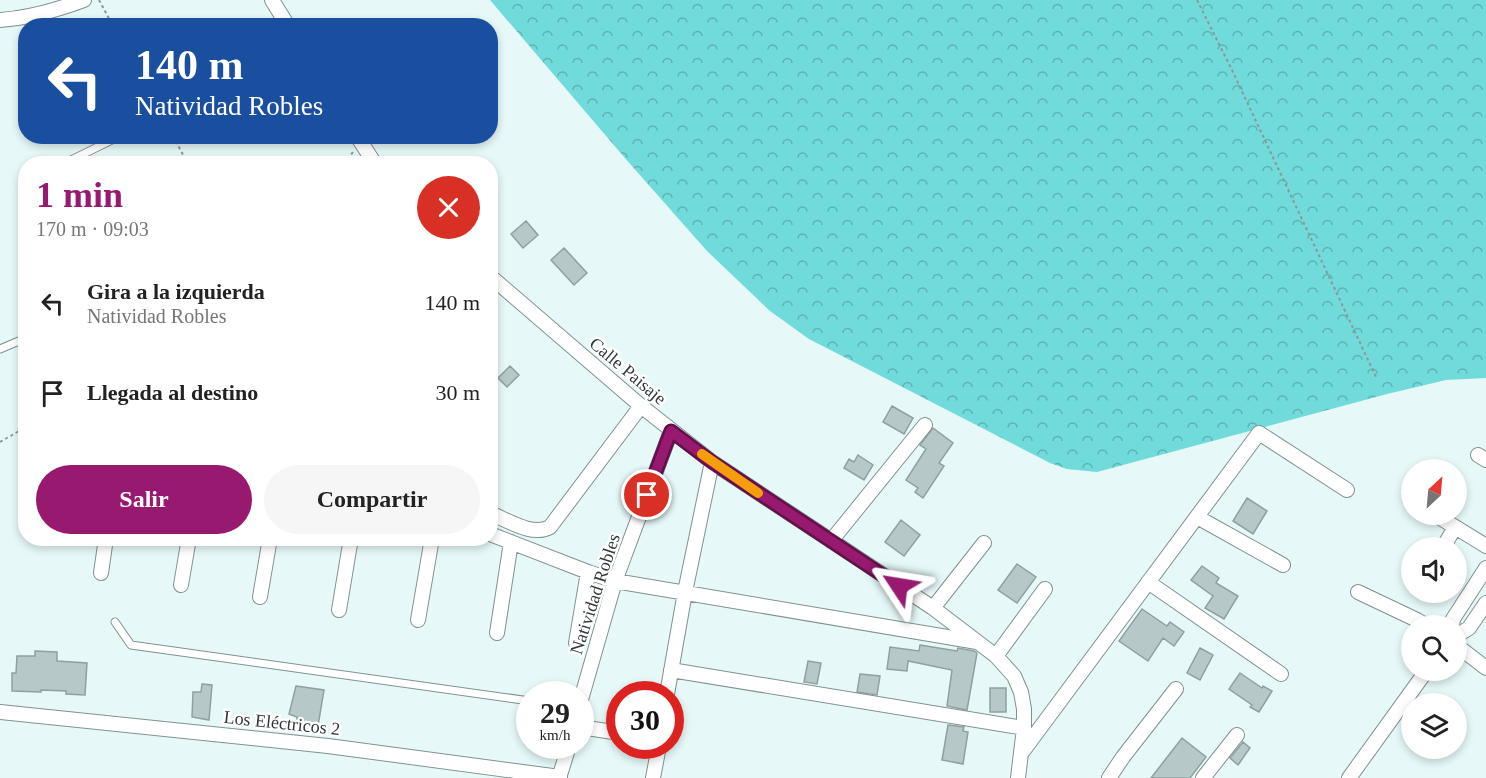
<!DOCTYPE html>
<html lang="es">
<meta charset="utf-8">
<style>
body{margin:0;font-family:"Times New Roman",serif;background:#f6f6f6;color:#222;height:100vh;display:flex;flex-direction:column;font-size:22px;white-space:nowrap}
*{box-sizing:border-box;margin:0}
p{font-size:20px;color:#767676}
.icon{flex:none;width:33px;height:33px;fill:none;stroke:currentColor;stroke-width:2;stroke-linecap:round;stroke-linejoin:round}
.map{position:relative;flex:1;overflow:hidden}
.side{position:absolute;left:18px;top:156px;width:480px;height:390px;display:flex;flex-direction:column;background:#fff;border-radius:24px;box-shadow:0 3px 9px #0003}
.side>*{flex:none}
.banner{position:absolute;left:18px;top:18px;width:480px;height:126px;border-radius:24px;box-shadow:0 3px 9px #0003;background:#1a4fa0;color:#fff;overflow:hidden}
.needle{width:39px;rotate:26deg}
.fabs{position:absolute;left:1401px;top:459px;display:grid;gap:12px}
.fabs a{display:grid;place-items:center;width:66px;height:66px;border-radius:50%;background:#fff;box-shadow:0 3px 9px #0003;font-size:30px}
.speed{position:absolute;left:516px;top:681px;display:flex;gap:12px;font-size:30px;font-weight:700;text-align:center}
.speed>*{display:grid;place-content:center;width:78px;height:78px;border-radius:50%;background:#fff;box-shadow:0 3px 9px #0003;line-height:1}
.speed small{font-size:15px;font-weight:400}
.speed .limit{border:9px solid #d22;background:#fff;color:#111}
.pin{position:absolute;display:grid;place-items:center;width:51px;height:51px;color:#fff;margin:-26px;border:3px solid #fff;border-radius:50%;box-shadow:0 2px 6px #0007}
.me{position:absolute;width:66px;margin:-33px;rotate:303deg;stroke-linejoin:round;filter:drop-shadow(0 0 4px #0008)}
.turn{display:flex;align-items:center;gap:21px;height:126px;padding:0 18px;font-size:27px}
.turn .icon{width:78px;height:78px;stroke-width:2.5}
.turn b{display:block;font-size:42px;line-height:51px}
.round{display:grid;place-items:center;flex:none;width:63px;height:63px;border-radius:32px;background:#f6f6f6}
.summary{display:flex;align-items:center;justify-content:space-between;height:102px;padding:0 18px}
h1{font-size:36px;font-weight:600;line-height:45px;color:#981970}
.cta{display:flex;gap:12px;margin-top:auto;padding:12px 18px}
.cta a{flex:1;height:69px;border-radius:36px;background:#981970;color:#fff;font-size:24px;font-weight:600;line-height:69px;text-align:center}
.cta a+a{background:#f6f6f6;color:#222}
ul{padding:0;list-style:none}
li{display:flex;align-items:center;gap:18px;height:90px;padding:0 18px}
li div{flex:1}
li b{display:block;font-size:22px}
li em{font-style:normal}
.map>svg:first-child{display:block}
.forest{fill:url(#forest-crowns)}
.building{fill:#b7c8c8;stroke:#90a0a0;stroke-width:1.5}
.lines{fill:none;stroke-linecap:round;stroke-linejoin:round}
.lane-casing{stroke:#819191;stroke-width:9}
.street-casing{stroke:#819191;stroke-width:16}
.path{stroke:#8c9898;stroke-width:2;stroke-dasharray:3 3;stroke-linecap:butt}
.lane{stroke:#fff;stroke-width:7}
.street{stroke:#fff;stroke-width:14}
.route-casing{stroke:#631049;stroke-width:15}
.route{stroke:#981970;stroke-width:10}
.slow{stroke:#f59e0b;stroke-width:10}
.labels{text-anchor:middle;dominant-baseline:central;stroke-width:5;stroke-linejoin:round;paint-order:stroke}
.street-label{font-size:18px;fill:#313838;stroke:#fff}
</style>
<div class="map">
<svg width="1486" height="778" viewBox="0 0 1486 778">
<defs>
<pattern id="forest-crowns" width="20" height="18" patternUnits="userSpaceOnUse" patternTransform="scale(1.5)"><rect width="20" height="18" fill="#70dbda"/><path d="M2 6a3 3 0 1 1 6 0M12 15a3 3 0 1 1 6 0" fill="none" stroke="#5db3b2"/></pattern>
</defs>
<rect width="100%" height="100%" fill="#e6f8f8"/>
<path class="forest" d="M 490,0 L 1486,0 L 1486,378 L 1446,380 L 1387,394 L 1097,472 L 1067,469 L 1050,463 L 809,339 L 770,311 L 707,251 L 624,157 Z"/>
<path class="building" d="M 526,221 L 538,235 L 523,248 L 511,234 Z
M 564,248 L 587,273 L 574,285 L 551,260 Z
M 510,366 L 519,375 L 507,387 L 498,378 Z
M 892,406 L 913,418 L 904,434 L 883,422 Z
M 933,428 L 953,443 L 939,463 L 944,466 L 923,498 L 915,492 L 918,488 L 906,480 L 926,449 L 920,445 Z
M 858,455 L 873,465 L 864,480 L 844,468 L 849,459 L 854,462 Z
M 1247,498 L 1267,511 L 1253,534 L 1233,521 Z
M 901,520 L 920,535 L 904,556 L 885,542 Z
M 1017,564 L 1036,577 L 1017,603 L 998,590 Z
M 1202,566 L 1219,578 L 1216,583 L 1238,596 L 1224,619 L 1205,608 L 1213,596 L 1191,580 Z
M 1142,609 L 1167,626 L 1170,622 L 1184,632 L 1174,646 L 1163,638 L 1148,661 L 1119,641 Z
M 920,645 L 957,651 L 958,648 L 974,651 L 977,653 L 967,710 L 947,706 L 952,670 L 908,661 L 907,671 L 887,669 L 890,647 L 919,651 Z
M 1200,648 L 1213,655 L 1200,680 L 1187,673 Z
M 35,651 L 57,652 L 57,661 L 87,663 L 85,695 L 66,694 L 66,691 L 41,690 L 41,692 L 12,691 L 12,673 L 16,673 L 17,656 L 35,656 Z
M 808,661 L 821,663 L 817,684 L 804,682 Z
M 1240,673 L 1262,688 L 1263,686 L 1272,691 L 1259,712 L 1250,707 L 1252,705 L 1229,689 Z
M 860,674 L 880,676 L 877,695 L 857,692 Z
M 202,684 L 212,685 L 209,720 L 192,717 L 193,692 L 201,692 Z
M 296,686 L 324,690 L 317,732 L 297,727 L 297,717 L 289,714 Z
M 990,688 L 1006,688 L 1006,712 L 990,712 Z
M 948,725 L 964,727 L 963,731 L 968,732 L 963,764 L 942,760 Z
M 1182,738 L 1206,757 L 1190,778 L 1151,778 Z
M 1243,742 L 1250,748 L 1238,765 L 1230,758 Z"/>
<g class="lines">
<g class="lane-casing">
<path id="lane" d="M 63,164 L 120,136
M 0,349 L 26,338
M 115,622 L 131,645 L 530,701"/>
</g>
<g class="street-casing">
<path id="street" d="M 272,0 L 288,26
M 0,20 C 29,18 57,10 84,0
M 357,136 L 375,164
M 490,276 L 641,406 L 712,462 L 933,608 L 996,656 L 1014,676 L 1021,692 L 1024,709 L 1024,728 L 1018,778
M 1478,455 L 1486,460
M 490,513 C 507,520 533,537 550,527 L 641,406
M 1434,514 L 1486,546
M 1197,517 L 1283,565
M 490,534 L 588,572 L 615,581 L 977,642
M 831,541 L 925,425
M 1443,548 L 1455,527
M 101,573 L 106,538
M 1148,582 L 1281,674
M 181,585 L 189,538
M 1358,592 L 1417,620 L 1427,626
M 260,597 L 270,538
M 933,608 L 984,543
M 339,610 L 351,538
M 418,620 L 432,538
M 1452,626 L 1453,619 L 1486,568
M 497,633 L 511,542
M 1456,636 L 1469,628 L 1486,603
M 576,643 L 588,572
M 1456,645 L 1486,668
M 996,656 L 1045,589
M 671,670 L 1024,728
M 667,694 L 685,592 L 712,462
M 580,703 L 615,581 L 671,431
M 0,712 L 328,746 L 560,777
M 580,727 L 620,733
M 1023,751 L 1259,433 L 1347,490
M 559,778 L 569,746
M 653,778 L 659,746
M 1109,778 L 1123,757 L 1176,689
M 1203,778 L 1237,735
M 1349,778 L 1427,670"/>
</g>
<path class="path" d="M 99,0 L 113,26
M 1197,0 L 1231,68 L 1377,379
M 173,136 L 188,164
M 344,164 L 353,152
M 0,442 L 26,427"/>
<use href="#lane" class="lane"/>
<use href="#street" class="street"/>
</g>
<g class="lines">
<g class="route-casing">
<path id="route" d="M 647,495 L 671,431 L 712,462 L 899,586"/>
</g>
<use href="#route" class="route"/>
<path class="slow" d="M 702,454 L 758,493"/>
</g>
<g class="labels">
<g class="street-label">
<text transform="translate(628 371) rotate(40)">Calle Paisaje</text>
<text transform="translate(595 594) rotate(-72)">Natividad Robles</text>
<text transform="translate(282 723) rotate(6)">Los Eléctricos 2</text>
</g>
</g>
</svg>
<div class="fabs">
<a><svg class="needle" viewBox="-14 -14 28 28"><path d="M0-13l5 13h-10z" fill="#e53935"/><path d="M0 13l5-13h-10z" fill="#767676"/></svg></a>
<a><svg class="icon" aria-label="sound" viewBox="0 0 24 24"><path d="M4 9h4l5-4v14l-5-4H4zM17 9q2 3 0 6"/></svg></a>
<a><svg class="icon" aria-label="search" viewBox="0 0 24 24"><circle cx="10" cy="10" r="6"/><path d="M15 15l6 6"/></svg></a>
<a><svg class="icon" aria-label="layers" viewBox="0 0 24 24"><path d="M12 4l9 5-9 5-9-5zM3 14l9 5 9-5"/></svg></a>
</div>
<div class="speed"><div>29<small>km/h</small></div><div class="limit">30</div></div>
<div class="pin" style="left:647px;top:495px;background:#d93025"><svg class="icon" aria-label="arrive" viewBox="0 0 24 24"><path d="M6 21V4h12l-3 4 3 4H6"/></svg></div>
<svg class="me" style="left:899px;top:586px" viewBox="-20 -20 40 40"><path d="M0-17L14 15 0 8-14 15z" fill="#981970" stroke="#fff" stroke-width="4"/></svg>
<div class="banner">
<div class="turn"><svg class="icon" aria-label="left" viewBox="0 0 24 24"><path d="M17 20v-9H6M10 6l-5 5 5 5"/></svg><div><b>140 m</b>Natividad Robles</div></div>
</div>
<section class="side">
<div class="summary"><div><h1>1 min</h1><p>170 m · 09:03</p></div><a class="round" style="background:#d93025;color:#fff"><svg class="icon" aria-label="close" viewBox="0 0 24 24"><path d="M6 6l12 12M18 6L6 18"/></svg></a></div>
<ul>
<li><svg class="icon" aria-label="left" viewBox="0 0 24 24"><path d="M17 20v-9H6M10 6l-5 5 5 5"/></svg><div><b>Gira a la izquierda</b><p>Natividad Robles</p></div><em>140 m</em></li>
<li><svg class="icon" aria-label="arrive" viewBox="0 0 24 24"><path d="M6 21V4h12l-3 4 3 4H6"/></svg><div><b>Llegada al destino</b></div><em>30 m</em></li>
</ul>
<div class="cta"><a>Salir</a><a>Compartir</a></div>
</section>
</div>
